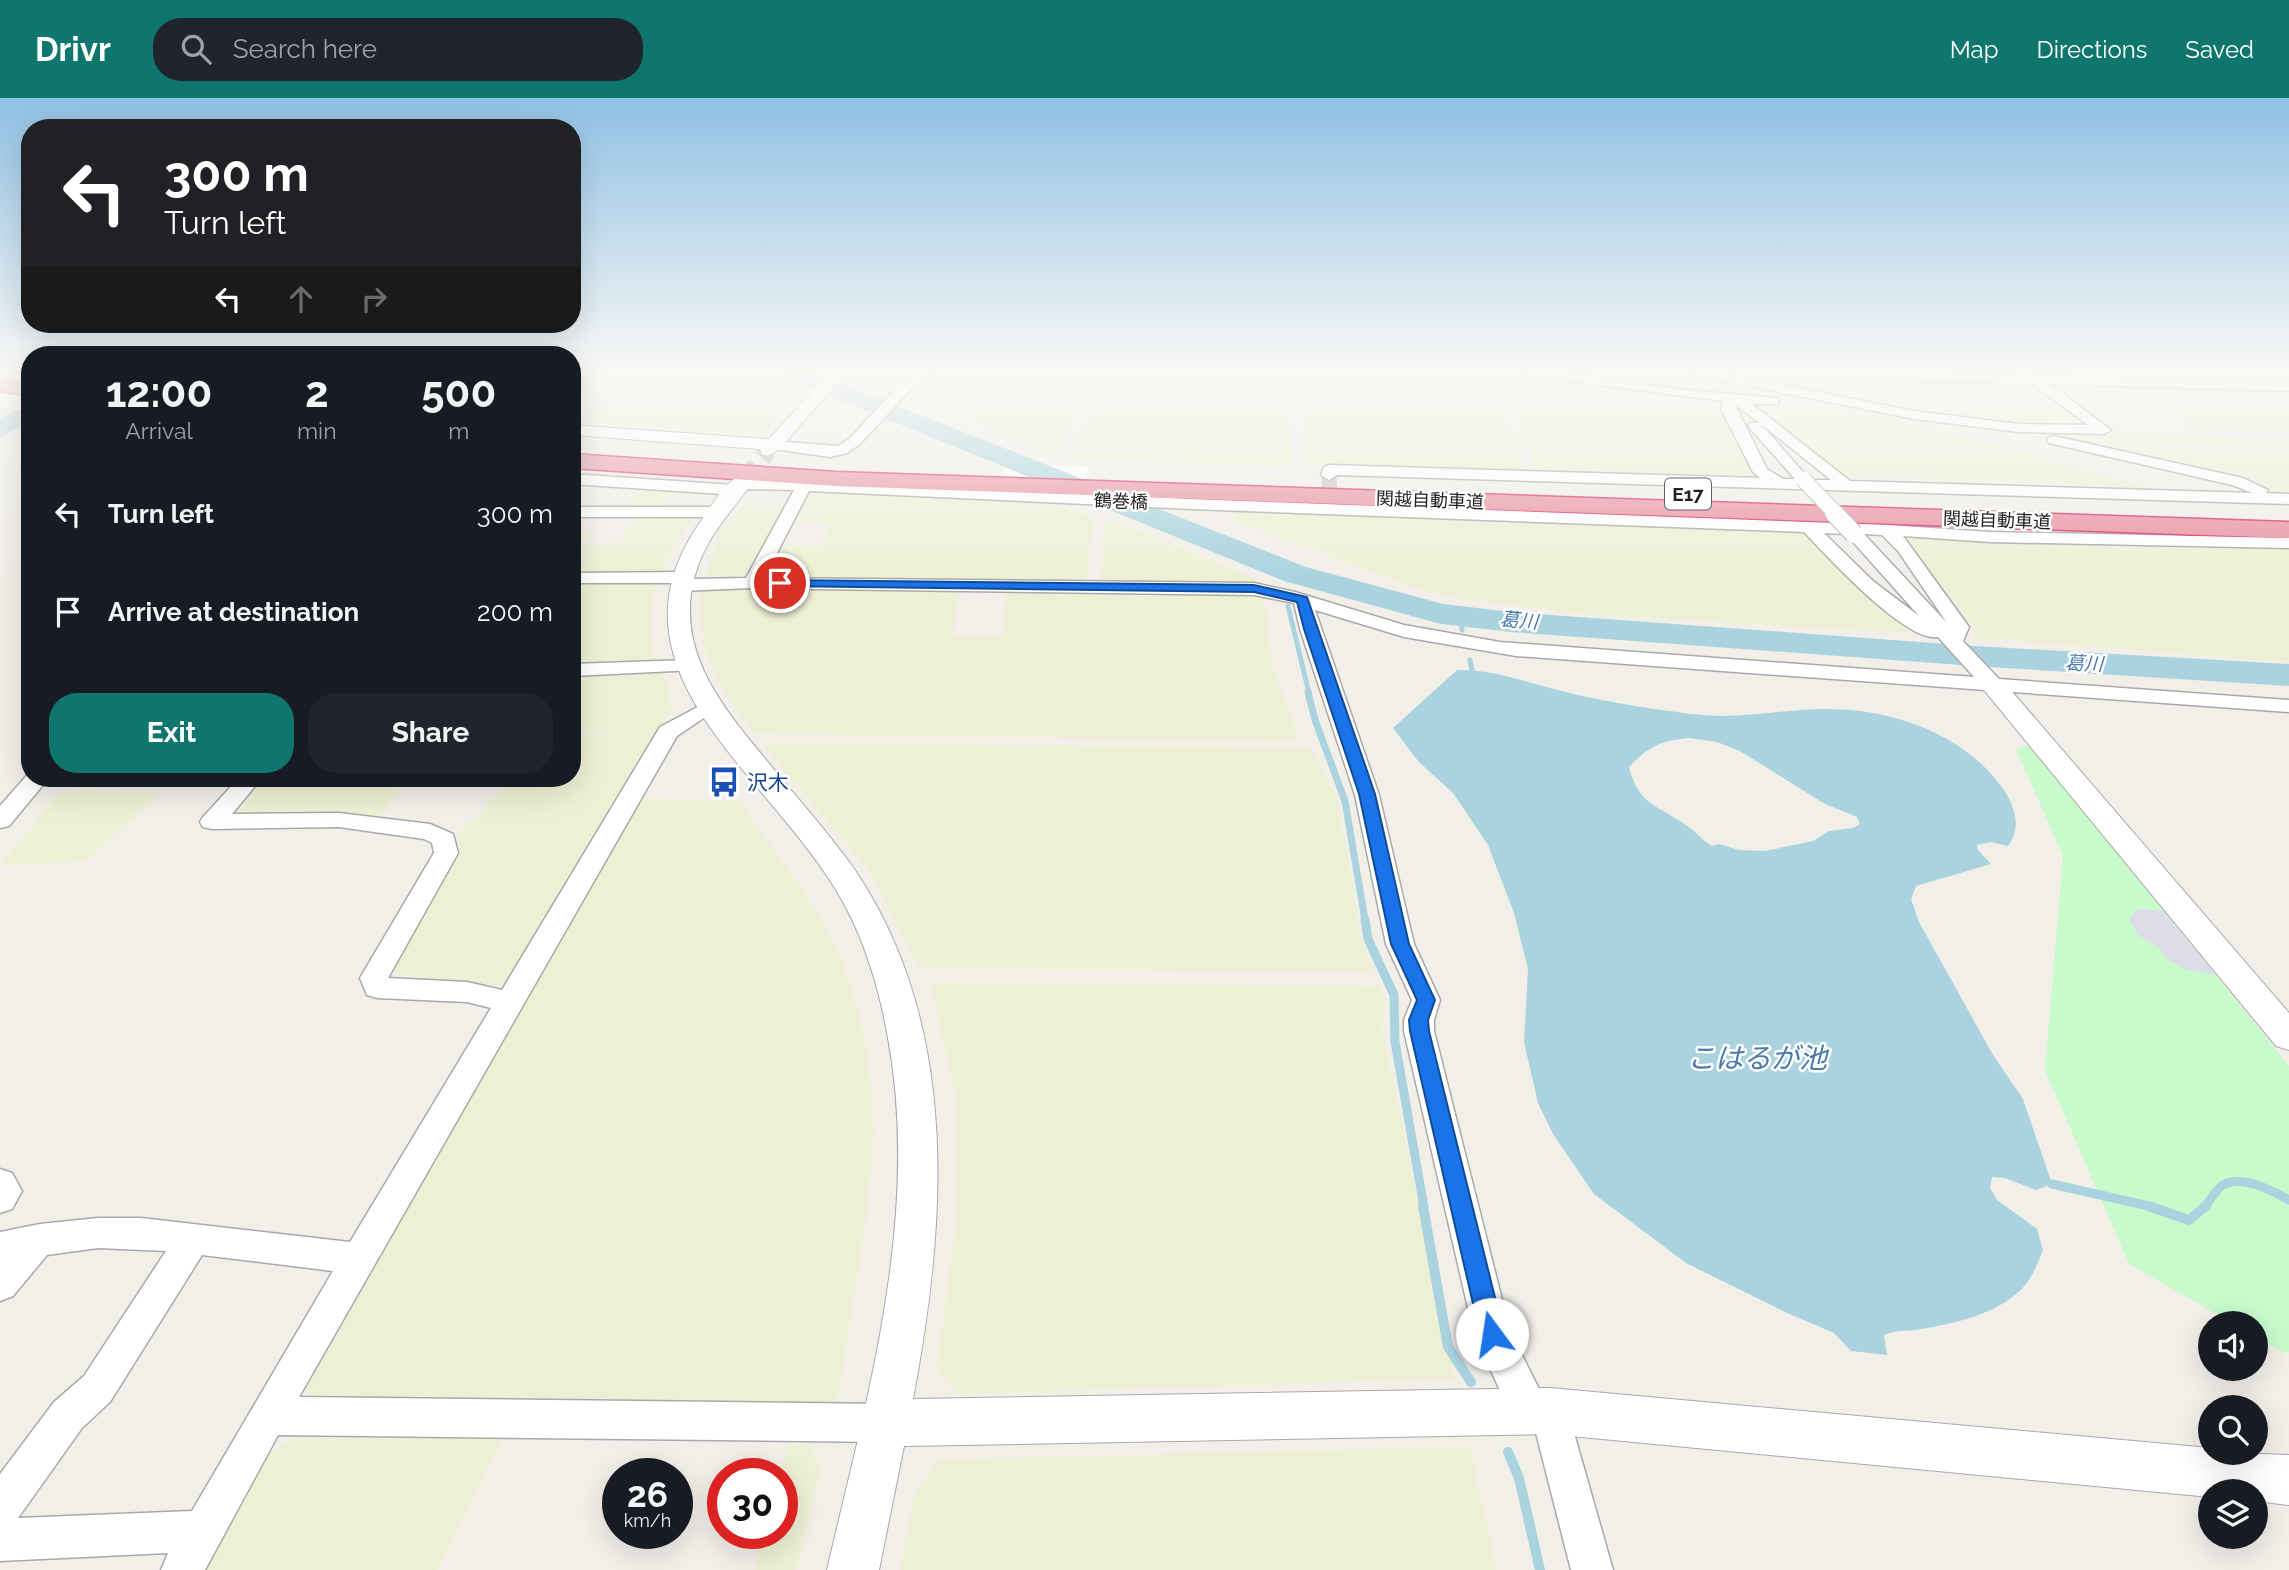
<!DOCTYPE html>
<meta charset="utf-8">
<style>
body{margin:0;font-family:Raleway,"Noto Sans JP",sans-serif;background:#20242c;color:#f1f3f6;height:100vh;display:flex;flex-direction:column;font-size:26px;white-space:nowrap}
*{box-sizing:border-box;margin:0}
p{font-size:23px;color:#9ea1a6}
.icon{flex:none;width:38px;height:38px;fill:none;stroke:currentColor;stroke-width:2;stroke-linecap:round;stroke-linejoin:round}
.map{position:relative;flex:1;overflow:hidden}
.details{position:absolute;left:21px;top:248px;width:560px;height:441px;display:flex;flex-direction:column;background:#171b24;border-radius:28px;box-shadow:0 7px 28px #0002}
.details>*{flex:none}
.hud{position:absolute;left:21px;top:21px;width:560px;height:214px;border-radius:28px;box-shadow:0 7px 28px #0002;background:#202124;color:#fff;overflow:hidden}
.buttons{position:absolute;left:2198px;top:1213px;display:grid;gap:14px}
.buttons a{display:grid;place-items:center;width:70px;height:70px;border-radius:50%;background:#171b24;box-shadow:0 7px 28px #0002;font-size:35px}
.speed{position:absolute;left:602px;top:1360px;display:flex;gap:14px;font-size:35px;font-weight:700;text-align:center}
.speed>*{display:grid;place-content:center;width:91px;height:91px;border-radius:50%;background:#171b24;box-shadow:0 7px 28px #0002;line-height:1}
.speed small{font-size:18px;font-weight:400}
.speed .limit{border:10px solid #d22;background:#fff;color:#111}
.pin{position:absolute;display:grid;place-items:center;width:60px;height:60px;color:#fff;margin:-30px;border:4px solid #fff;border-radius:50%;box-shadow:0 2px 7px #0007}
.me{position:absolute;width:77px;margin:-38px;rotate:346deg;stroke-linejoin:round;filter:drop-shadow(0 0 5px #0008)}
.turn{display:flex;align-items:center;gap:24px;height:147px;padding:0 28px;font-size:32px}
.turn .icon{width:91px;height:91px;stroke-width:2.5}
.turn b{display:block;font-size:49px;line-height:60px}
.lanes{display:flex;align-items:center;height:66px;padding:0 28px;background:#0003;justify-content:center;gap:35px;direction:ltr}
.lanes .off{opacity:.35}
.eta{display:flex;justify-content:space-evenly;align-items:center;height:119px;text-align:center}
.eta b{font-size:42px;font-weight:700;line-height:49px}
.button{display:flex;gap:14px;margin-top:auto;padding:14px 28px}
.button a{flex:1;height:80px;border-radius:28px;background:#0f766e;color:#fff;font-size:28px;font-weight:700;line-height:80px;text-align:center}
.button a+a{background:#20242c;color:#f1f3f6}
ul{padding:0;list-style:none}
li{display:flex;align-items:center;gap:21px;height:98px;padding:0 28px}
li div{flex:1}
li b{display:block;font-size:26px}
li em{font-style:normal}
header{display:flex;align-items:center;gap:42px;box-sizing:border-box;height:98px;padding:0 35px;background:#0f766e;color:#fff}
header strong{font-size:33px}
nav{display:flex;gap:38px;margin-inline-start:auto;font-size:24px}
.search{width:490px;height:63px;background:#20242c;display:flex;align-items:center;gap:18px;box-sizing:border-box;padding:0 24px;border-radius:28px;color:#9ea1a6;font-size:26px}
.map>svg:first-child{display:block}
.farmland{fill:#eef0d5}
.park{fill:#c8facc}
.plaza{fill:#dddde8}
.water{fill:#aad3df;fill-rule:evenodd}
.pier{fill:#fff}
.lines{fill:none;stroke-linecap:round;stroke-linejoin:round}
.stream-far3{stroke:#aad3df;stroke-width:5}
.stream-far2{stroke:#aad3df;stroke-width:7}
.stream-far1{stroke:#aad3df;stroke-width:9}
.stream{stroke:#aad3df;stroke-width:10}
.river{fill:#aad3df;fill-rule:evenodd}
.minor-tunnel{stroke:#c8c6c1;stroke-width:15;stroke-dasharray:15 7;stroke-linecap:butt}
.tertiary-tunnel{stroke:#c8c6c1;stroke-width:18;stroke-dasharray:18 9;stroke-linecap:butt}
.minor-casing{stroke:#a9a9a9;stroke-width:3}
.tertiary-casing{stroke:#a9a9a9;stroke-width:2}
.motorway-casing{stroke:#dc2a67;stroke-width:3}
.minor{fill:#fff;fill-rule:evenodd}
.tertiary{fill:#fff;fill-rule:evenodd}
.motorway{fill:#e892a2;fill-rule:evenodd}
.minor-bridge-far1-casing{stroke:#a9a9a9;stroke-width:17;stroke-linecap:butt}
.minor-bridge-casing{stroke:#a9a9a9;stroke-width:20;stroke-linecap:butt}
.minor-bridge-far1{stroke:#fff;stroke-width:15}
.minor-bridge{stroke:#fff;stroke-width:18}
.route{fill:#1a73e8;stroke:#114b97;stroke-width:2}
.labels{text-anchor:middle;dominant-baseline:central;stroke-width:5;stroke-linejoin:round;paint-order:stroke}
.far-street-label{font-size:18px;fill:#222;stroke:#fff}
.shield{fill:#fff;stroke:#646464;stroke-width:2}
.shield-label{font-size:19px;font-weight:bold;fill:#222}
.far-water-label{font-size:19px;font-style:italic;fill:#4a7aab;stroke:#fff}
.transit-label{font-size:21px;fill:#164399;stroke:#fff;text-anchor:start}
.near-water-label{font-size:28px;font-style:italic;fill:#4a7aab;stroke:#fff}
</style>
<header>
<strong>Drivr</strong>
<div class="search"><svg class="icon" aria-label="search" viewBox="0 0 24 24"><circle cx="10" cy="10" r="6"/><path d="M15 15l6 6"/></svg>Search here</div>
<nav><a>Map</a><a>Directions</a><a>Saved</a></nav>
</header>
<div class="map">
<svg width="2289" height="1472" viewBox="0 0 2289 1472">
<rect width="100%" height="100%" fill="#f2efe9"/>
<path class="farmland" d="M 572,274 L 675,274 L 572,287 Z
M 691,274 L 742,274 L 761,282 L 791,304 L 762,340 L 572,327 L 572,289 Z
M 943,274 L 1114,274 L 1110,285 L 1105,287 L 1073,287 L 1077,293 L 1107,291 L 1077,315 L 1054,358 L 961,318 L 965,316 L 914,298 L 926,284 Z
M 1127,274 L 1236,277 L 1237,274 L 1294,274 L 1291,369 L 1070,361 L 1086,318 L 1121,292 Z
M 1304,274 L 1492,274 L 1526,373 L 1302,368 Z
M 2029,274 L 2289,274 L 2289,286 L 2043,279 Z
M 1499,275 L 1717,300 L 1755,378 L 1536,373 Z
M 1735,277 L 2032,286 L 2088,326 L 2087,329 L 1989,323 L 1863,303 Z
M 2125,288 L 2289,293 L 2289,336 L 2194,333 Z
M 1755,303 L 1866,313 L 2038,358 L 2152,391 L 1999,381 L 1848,380 L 1788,336 L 1758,310 Z
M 2039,333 L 2289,340 L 2289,397 L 2233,379 L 2041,337 Z
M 645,388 L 675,391 L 662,410 L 625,411 Z
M 815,391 L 1041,404 L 1094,420 L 1086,482 L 766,478 L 783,448 L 821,448 L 831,425 L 798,425 Z
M 744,406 L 790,406 L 748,477 L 705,478 L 720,437 Z
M 1235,411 L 1794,433 L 1801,435 L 1824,454 L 1910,535 L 1580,516 L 1459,500 L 1426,493 L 1373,475 L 1232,422 Z
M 639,417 L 696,417 L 675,445 L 662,475 L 572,476 L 572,453 L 578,446 L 572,450 L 572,433 L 597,432 L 582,446 L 619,445 Z
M 1104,424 L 1116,424 L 1262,483 L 1255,486 L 1101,484 Z
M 1905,439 L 2129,450 L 2289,449 L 2289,564 L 1975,540 L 1974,528 Z
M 656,484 L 650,511 L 654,565 L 572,566 L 572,485 Z
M 699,491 L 959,494 L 953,538 L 1003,537 L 1007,494 L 1259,495 L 1264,498 L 1272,567 L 1298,638 L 1292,643 L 755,636 L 725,596 L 703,546 Z
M 664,574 L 672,611 L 512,881 L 504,887 L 491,888 L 397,876 L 392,872 L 461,751 L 460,741 L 455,737 L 480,715 L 507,681 L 572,681 L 572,635 L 648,632 L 572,633 L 572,575 Z
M 773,645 L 1310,650 L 1334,693 L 1347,753 L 1361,841 L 1374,874 L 920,870 L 867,770 L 765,650 Z
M 144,681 L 241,681 L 234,688 L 136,687 Z
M 257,681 L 409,681 L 378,719 L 320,715 L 232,717 L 227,713 Z
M 73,693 L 159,694 L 88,763 L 0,768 L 57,696 Z
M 640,700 L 740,703 L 820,817 L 838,853 L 857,907 L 869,967 L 874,1032 L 867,1116 L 837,1305 L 312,1303 L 307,1290 Z
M 931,885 L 1378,888 L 1385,897 L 1382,930 L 1455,1281 L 959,1296 L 936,1271 L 956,1128 L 956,1002 Z
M 293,1341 L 501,1341 L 438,1472 L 206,1472 L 271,1354 Z
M 788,1346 L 811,1348 L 820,1373 L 796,1472 L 755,1472 L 764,1435 L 782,1435 L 780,1375 Z
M 1470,1349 L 1497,1472 L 900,1472 L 914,1396 L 940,1361 Z"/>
<path class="park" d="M 2030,647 L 2289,968 L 2289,1254 L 2282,1254 L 2256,1239 L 2256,1225 L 2232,1225 L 2129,1166 L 2045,972 L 2063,758 L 2016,652 Z"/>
<path class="plaza" d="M 2141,811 L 2163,813 L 2216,877 L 2185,871 L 2168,862 L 2158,849 L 2138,837 L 2129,822 L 2135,813 Z"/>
<path class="water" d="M 30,304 L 30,325 L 0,339 L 0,322 Z
M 1457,572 C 1494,572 1515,581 1550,590 C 1584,599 1620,606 1655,611 C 1677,614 1701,618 1723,618 C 1757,618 1791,611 1824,611 C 1891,610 1967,636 2005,694 C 2016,711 2021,732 2008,748 L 1991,744 L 1977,747 L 1978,752 L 1991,766 L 1916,788 L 1911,801 L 1919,824 L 1993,957 L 2023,1001 L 2052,1086 L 2036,1092 L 2005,1080 L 1992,1079 L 1990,1090 L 1997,1102 L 2037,1131 L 2043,1152 C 2038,1164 2034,1176 2026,1186 C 2002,1216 1952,1226 1916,1232 C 1905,1233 1895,1232 1884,1237 L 1887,1257 L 1851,1253 L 1834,1235 L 1785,1214 L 1686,1165 L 1594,1096 L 1553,1036 L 1538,1005 L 1524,944 L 1528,871 L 1514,815 L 1488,747 L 1453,695 L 1418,663 L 1393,630 ZM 1689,640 L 1717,644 L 1740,653 L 1825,706 L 1857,719 L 1860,726 L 1853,730 L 1829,733 L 1813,743 L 1765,753 L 1739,752 L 1719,746 L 1712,748 C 1703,743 1698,736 1690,730 C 1662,708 1639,710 1629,669 C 1649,648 1660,643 1689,640 Z"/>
<path class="pier" d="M 0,279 L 30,284 L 30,313 L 0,308 Z
M 1006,366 L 1089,369 L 1085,382 L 1132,384 L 999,379 Z"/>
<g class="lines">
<path class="stream-far3" d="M 1288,482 L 1295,476
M 1288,508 L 1309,595
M 1461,518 L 1462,532
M 1470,562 L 1472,572"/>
<path class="stream-far2" d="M 1308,594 L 1315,622 L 1345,703 L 1365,822"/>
<path class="stream-far1" d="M 1365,821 L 1368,841 L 1394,897 L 1395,944 L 1424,1109
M 2052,1086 L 2153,1109
M 2205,1109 C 2210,1102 2215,1092 2223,1087 C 2243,1076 2272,1093 2289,1102"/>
<path class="stream" d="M 1423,1108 L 1448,1249 L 1471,1284
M 2148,1108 L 2189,1122 L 2206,1108
M 1508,1354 L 1519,1380 L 1540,1472"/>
<path class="river" d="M 781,274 L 811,274 L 1306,469 L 1443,506 L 1511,514 L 1974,548 L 2289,566 L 2289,588 L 1974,568 L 1511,534 L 1441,526 L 1284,483 L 784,279 Z"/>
<path class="minor-tunnel" d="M 1329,377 L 1330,406"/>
<path class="tertiary-tunnel" d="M 745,381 L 768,353"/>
<g class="minor-casing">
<path id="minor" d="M 919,274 L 935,274 L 911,291 L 860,346 L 847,355 L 830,359 L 774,351 L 767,347 L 774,343 L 838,348 L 850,340 L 901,285 Z
M 1521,274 L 1554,274 L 1683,292 L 1778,300 L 1778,306 L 1752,306 L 1850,383 L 2253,395 L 2232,387 L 2049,345 L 2047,342 L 2049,339 L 2054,338 L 2243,380 L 2268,392 L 2266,395 L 2289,396 L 2289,406 L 1337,377 L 1329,382 L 1321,377 L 1324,369 L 1329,367 L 1760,380 L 1753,374 L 1721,311 L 1723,303 L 1528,278 ZM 1735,307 L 1760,325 L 1750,325 L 1748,328 L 1795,381 L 1783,381 L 1767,371 ZM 1761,326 L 1831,382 L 1810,382 Z
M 1690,274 L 1716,274 L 1914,313 L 2018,326 L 2088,327 L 2032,286 L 1741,278 L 1734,274 L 1878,274 L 2289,285 L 2289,293 L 2050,286 L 2111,332 L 2104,336 L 2018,334 L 1914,321 L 1697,278 Z
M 572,376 L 734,387 L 735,383 L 741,381 L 804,383 L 1191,401 L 1887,427 L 1990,434 L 2289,440 L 2289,450 L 1990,444 L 1903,438 L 1969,529 L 1963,543 L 1999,581 L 2289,602 L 2289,614 L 1516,558 L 1404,539 L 1315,512 L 1379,697 L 1414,846 L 1440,902 L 1434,922 L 1434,933 L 1510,1233 L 1542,1297 L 1550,1294 L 1564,1300 L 1613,1472 L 1571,1472 L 1535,1331 L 1530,1333 L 1516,1327 L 1474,1236 L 1404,933 L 1404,922 L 1412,902 L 1386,846 L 1355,697 L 1300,531 L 1294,505 L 1254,497 L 752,490 L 681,493 L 675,491 L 674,485 L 572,485 L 572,475 L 684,474 L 690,475 L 692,481 L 746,480 L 794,392 L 743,391 L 742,395 L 736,397 L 572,386 ZM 809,393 L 1191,411 L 1804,434 C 1826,457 1906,545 1938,539 L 1974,579 L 1500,544 L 1404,527 L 1295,494 L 1254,485 L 764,480 ZM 1824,435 L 1846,436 L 1919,518 L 1873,483 ZM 1864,436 L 1882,437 L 1898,453 L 1947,525 Z
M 572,409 L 718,409 L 726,414 L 718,419 L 572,419 Z
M 688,562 L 695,564 L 698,568 L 695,572 L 572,578 L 572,566 Z
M 709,603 L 717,604 L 720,609 L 677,638 L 299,1299 L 884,1306 L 898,1311 L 904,1325 L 898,1339 L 884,1344 L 278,1337 L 205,1472 L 161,1472 L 168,1455 L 0,1463 L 0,1376 L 54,1304 L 84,1278 L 166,1153 L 98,1150 L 47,1157 L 13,1198 L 0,1203 L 0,1134 L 40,1126 L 98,1120 L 141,1120 L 350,1144 L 491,910 L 467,904 L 377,900 L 367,897 L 360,880 L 434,755 L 432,745 L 424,741 L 339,729 L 212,731 L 203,729 L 200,724 L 203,719 L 238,681 L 261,681 L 232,716 L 339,715 L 430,726 L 453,736 L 458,755 L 388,880 L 467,884 L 502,892 L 660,629 ZM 202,1157 L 333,1173 L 192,1413 L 18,1420 L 82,1330 L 110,1304 Z
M 28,676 L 30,681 L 48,681 L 9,728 L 0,730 L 0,708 Z
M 0,1071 L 12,1075 L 22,1093 L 12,1111 L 0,1115 Z"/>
</g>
<g class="tertiary-casing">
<path id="tertiary" d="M 830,274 L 846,274 L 780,351 L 768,358 L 762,357 L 760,351 L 572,337 L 572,327 L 769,341 Z
M 2015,274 L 2033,274 L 2043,282 L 2035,287 Z
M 745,375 L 755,381 C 733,412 707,437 696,474 C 673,548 719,605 763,658 C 791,693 820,725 847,761 C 870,792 888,827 902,863 C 955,1002 940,1158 913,1301 L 1550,1290 L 2210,1350 L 2210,1354 L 2289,1357 L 2289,1407 L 2256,1403 L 2256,1393 L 2210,1393 L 2210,1399 L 1550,1336 L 904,1348 L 879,1472 L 827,1472 C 867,1300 921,1118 888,940 C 878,883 860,826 827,778 C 755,668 600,565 701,423 C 711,408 728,380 745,375 Z
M 1993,579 L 2002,582 L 2289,915 L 2289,952 L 2276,948 L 1984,592 L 1980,587 L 1984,582 Z"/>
</g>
<g class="motorway-casing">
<path id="motorway" d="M 0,281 L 30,286 L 30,298 L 0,293 Z
M 572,356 L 836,374 L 2289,424 L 2289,440 L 836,388 L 572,370 Z"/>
</g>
<use href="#minor" class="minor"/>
<use href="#tertiary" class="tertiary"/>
<use href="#motorway" class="motorway"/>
<g class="minor-bridge-far1-casing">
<path id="minor-bridge-far1" d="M 1803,381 L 1836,416"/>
</g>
<g class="minor-bridge-casing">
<path id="minor-bridge" d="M 1834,415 L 1854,436"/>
</g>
<use href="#minor-bridge-far1" class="minor-bridge-far1"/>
<use href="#minor-bridge" class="minor-bridge"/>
</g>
<linearGradient id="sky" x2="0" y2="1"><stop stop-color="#8fc0e4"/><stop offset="0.57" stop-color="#f9f8f5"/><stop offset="1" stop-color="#f9f8f5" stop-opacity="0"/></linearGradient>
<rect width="2289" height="480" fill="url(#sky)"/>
<path class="route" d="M 780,482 L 1254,487 L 1307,499 L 1375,696 L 1409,846 L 1435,902 L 1428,922 L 1429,933 L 1504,1236 L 1501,1244 L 1492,1247 L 1484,1244 L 1480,1236 L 1410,933 L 1409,922 L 1417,902 L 1391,846 L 1359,696 L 1304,531 L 1297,504 L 1254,494 L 776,488 L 776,483 Z"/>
<defs>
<g id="bus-bare" transform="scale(2.415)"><path d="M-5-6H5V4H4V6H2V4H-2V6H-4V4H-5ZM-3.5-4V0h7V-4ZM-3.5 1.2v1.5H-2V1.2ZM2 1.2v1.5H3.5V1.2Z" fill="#1a4fb4" stroke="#fff" stroke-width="2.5" paint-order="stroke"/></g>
</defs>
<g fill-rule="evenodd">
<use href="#bus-bare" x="724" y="684"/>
</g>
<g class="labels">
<g class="far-street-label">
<text transform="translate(1430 402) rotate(2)">関越自動車道</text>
<text transform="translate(1121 403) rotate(2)">鶴巻橋</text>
<text transform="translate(1997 422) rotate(2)">関越自動車道</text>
</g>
<rect class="shield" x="1665" y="380.5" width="46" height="31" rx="5"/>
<g class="shield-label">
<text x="1688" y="396">E17</text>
</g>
<g class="far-water-label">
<text transform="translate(1519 522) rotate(5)">葛川</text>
<text transform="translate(2084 565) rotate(3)">葛川</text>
</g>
<g class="transit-label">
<text x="747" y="684">沢木</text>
</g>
<g class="near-water-label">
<text x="1757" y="960">こはるが池</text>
</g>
</g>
</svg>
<div class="buttons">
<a><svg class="icon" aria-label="sound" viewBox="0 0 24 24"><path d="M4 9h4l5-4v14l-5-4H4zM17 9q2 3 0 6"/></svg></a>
<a><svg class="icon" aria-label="search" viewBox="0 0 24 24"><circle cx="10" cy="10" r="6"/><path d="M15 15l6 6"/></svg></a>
<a><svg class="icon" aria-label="layers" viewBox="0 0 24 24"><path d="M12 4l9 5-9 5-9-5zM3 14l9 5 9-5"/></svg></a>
</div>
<div class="speed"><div>26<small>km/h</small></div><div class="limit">30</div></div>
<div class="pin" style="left:780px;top:485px;background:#d93025"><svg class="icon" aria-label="arrive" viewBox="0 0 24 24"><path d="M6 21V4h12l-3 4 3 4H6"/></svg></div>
<svg class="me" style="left:1492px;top:1236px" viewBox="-20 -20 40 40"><circle r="19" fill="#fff"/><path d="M0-13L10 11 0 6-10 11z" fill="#1a73e8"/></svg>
<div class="hud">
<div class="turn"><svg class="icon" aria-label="left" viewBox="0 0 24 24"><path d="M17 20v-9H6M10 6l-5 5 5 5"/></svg><div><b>300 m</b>Turn left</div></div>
<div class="lanes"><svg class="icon" aria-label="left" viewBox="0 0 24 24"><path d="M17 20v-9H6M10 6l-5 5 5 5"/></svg><svg class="icon off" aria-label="ahead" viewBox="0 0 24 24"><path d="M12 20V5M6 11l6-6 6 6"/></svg><svg class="icon off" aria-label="right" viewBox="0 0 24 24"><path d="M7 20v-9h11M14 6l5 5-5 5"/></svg></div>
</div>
<section class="details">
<div class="eta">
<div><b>12:00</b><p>Arrival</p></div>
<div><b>2</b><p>min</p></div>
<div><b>500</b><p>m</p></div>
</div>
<ul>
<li><svg class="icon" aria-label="left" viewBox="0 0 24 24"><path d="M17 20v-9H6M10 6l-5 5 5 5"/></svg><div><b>Turn left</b></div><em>300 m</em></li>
<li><svg class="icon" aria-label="arrive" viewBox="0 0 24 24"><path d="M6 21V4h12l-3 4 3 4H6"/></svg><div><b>Arrive at destination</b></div><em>200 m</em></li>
</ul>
<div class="button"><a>Exit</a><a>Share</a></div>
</section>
</div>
